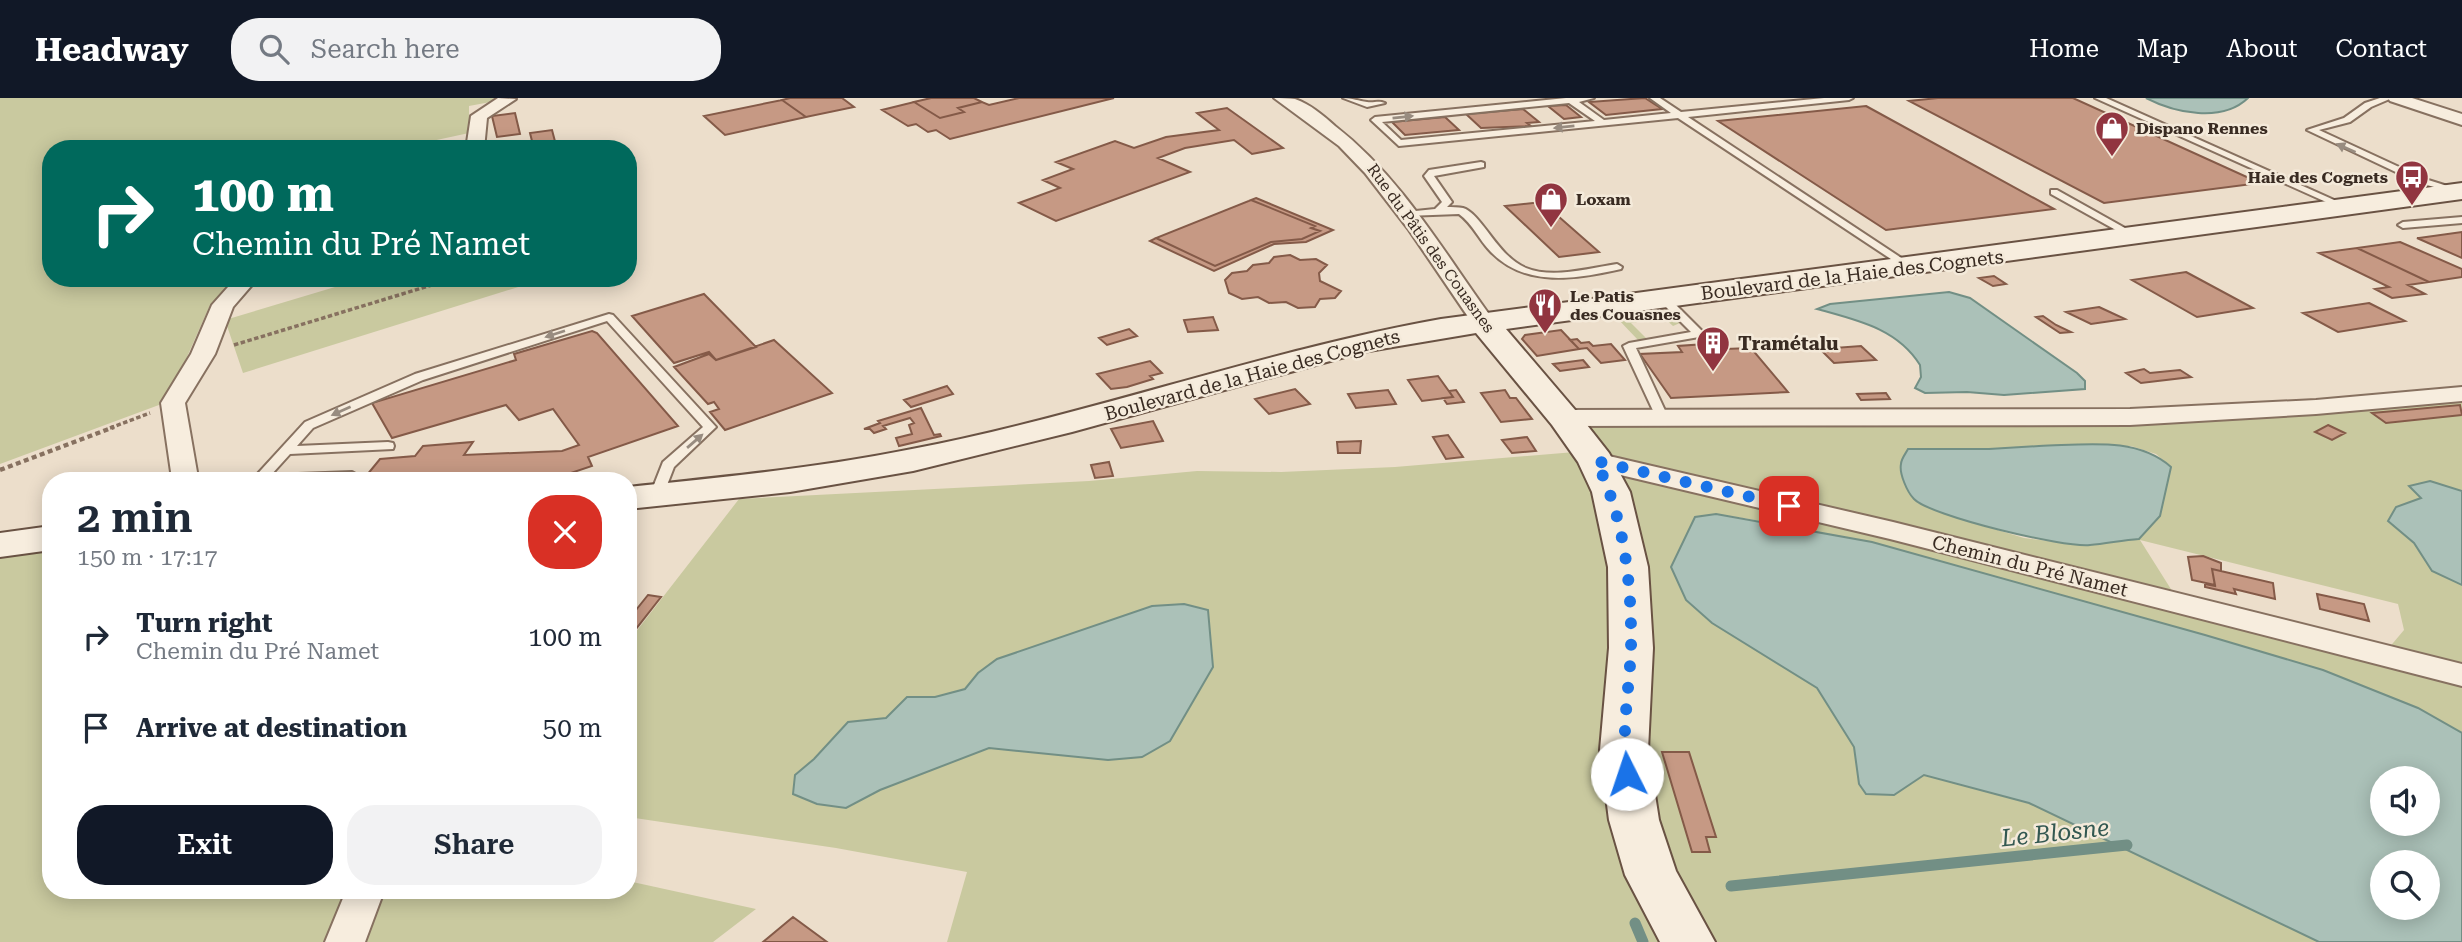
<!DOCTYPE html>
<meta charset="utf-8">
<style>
body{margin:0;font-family:"Roboto Serif",serif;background:#f2f2f3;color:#1f2937;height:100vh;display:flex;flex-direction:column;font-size:26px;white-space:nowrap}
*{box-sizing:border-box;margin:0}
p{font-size:23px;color:#747a83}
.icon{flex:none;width:38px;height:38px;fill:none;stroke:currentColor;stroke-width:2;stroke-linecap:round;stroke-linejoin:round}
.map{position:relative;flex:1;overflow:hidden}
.drawer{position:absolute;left:42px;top:374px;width:595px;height:427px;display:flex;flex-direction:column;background:#fff;border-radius:28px;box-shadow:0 4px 18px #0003}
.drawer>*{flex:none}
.top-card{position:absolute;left:42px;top:42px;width:595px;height:147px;border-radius:28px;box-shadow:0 4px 18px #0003;background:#00695c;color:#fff;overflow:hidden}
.buttons{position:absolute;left:2370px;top:668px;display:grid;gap:14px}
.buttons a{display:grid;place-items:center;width:70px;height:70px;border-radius:50%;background:#fff;box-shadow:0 4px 18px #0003;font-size:35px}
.pin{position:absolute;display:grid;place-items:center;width:60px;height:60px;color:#fff;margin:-30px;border-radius:14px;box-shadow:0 4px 10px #0006}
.me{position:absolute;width:77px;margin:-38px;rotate:356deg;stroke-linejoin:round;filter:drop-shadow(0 0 5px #0008)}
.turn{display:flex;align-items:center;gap:24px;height:147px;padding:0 35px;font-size:32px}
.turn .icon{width:91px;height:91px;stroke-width:2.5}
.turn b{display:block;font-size:49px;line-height:60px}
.round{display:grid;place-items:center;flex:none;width:74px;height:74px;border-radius:28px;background:#f2f2f3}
.head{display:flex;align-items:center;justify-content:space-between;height:119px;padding:0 35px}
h1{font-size:42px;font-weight:600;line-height:52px}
.primary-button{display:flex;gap:14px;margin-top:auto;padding:14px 35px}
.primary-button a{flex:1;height:80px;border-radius:28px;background:#111827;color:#fff;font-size:28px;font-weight:600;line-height:80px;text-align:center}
.primary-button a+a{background:#f2f2f3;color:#1f2937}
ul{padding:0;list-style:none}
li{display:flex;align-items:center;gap:21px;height:91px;padding:0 35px}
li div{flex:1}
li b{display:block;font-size:26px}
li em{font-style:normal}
header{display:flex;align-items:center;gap:42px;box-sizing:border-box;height:98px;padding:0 35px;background:#111827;color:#fff}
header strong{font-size:33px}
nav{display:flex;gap:38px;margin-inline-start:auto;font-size:24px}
.search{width:490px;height:63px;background:#f2f2f3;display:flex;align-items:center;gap:18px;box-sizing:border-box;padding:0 24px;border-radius:28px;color:#747a83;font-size:26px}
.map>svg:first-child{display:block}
.green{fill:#c9c99f;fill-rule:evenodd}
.water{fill:#abc1b8;stroke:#728f85;stroke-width:2;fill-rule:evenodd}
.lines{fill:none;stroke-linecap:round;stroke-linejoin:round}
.stream{stroke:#728f85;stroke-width:11}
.building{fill:#c69984;stroke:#845a48;stroke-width:2}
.lane-casing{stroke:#877160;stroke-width:4}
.street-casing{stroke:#877160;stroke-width:4}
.secondary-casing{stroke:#695243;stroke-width:4}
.path-far1{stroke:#877160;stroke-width:3.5;stroke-dasharray:4.5 2.5;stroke-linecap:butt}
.path{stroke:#877160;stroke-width:4.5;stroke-dasharray:5 3.5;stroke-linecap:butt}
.lane{fill:#f7edde;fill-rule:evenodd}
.street{fill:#f7edde;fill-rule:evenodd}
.secondary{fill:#f7edde;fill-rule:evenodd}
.oneway{fill:#988c80}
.route{stroke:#1a73e8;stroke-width:12;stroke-dasharray:0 21.6}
.labels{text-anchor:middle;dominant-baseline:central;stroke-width:5;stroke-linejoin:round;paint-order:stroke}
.far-poi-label{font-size:16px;font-weight:bold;fill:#392b22;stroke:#f4eada;text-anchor:start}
.far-street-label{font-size:16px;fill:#392b22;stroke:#f4eada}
.street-label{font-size:19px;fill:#392b22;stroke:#f4eada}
.poi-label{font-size:19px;font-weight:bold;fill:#392b22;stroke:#f4eada;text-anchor:start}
.near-water-label{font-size:24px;font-style:italic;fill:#335851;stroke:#f4eada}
</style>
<header>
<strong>Headway</strong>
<div class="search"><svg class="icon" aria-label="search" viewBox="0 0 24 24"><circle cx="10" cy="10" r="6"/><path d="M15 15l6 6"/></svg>Search here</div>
<nav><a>Home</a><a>Map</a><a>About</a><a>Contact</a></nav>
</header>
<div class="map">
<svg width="2462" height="844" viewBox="0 0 2462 844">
<rect width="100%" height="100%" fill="#ecdecb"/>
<path class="green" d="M 0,0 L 496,0 L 496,3 L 469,8 L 469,35 L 395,51 L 51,51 L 51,180 L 242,180 L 210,207 L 167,304 L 0,366 Z
M 365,180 L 547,180 L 243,275 L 225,222 Z
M 1668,213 L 1680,225 L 1673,228 L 1664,220 L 1631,225 L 1647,241 L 1638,242 L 1617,220 Z
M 2462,294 L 2462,393 L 2430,383 L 2410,388 L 2421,400 L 2388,423 L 2414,445 L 2432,473 L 2462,487 L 2462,635 L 2418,610 L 2323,572 L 1872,444 L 1749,421 L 1716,416 L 1695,419 L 1712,525 L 1817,590 L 1854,649 L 1859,686 L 1894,697 L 1924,677 L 2029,705 L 2319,844 L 947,844 L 967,774 L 836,750 L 628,719 L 628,544 L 739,401 L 1089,383 L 1197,373 L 1281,374 L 1395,369 L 1575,354 L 1577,322 L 2311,308 ZM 2039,348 L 2131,348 L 2156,356 L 2171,369 L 2160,418 L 2138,441 L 2104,444 L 2089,448 L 2024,440 L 1958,420 L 1915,402 L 1905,385 L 1908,351 L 1989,351 ZM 2140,442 L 2398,506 L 2404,532 L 2377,564 L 2186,515 ZM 1184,506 L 1108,662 L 989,650 L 880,692 L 846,710 L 795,677 L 814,661 L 848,624 L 886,620 L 907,599 L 935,599 L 965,591 L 978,575 L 997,561 L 1152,508 Z
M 51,450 L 51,793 L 628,793 L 628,783 L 756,811 L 713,844 L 0,844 L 0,458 Z"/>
<path class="water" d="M 2146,0 L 2248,0 C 2222,25 2175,15 2146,0 Z
M 1949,194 L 1970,200 L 2077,275 L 2085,283 L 2085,291 L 2004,297 L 1967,294 L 1925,295 L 1915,290 L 1921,279 L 1920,267 C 1897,230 1856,222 1817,211 L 1830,206 Z
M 2039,348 C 2084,347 2136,338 2171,369 L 2160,418 L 2139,441 C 2122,442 2106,446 2090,447 C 2064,450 1930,418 1914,401 C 1907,394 1899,375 1901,366 C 1901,361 1906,355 1908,351 L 1989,351 Z
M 2430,383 L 2462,393 L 2462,487 L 2432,473 L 2414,445 L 2388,423 L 2396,409 L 2421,400 L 2409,388 Z
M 1716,416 L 1872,444 L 2205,537 L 2323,572 L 2418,610 L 2462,635 L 2462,844 L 2319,844 L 2029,705 L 1924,677 L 1894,697 L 1866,696 L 1859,686 L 1854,649 L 1817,590 L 1712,525 L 1686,502 L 1671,469 L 1695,419 ZM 2382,681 L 2427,681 L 2427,726 L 2382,726 ZM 2382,765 L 2427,765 L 2427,810 L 2382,810 Z
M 1184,506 L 1208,512 L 1213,569 L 1170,643 L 1142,659 L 1108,662 L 989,650 L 880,692 L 846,710 L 817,706 L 793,696 L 795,677 L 814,661 L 848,624 L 886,620 L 907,599 L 935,599 L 965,591 L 978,575 L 997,561 L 1152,508 Z"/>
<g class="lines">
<path class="stream" d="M 1731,788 L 2127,747
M 1635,825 L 1643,844"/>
</g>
<path class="building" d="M 790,0 L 842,0 L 854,9 L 806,19 L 782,2 Z
M 931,0 L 974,0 L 982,4 L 958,10 L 964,14 L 940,20 L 914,4 Z
M 1019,0 L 1114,0 L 950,41 L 936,32 L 928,34 L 916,26 L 908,28 L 882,12 L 914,4 L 940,20 L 964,14 L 958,10 L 982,4 L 989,7 Z
M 1645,0 L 1662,11 L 1606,17 L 1589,4 Z
M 1938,0 L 2073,0 L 2260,85 L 2104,105 L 1909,3 Z
M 782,2 L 806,19 L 725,37 L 704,18 Z
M 1566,7 L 1581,19 L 1564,21 L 1548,8 Z
M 1866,8 L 2054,111 L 1886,132 L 1718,23 Z
M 1227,10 L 1283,50 L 1252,56 L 1234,42 L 1185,50 L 1158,60 L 1190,74 L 1056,123 L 1019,105 L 1060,90 L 1043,82 L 1073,71 L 1056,64 L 1115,43 L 1134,50 L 1166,39 L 1219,32 L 1197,15 Z
M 1523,11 L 1539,24 L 1527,25 L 1531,28 L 1481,30 L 1466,16 Z
M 515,15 L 520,36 L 497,39 L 492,18 Z
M 1445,19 L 1459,32 L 1405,37 L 1392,24 Z
M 552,32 L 557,51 L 534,51 L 530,35 Z
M 1256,100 L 1333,132 L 1306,144 L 1274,146 L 1214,173 L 1150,143 L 1156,140 L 1215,168 L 1271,144 L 1302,141 L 1320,133 L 1311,130 L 1315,128 L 1251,102 Z
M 1251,102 L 1315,128 L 1311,130 L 1320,133 L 1302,141 L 1271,144 L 1215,168 L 1156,140 Z
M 1542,104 L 1599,154 L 1559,159 L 1505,108 Z
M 2462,134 L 2462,160 L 2417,140 L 2419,140 Z
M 2400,144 L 2462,171 L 2462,179 L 2429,184 L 2357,150 Z
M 2357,150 L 2429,184 L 2408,187 L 2425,196 L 2392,200 L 2375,191 L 2389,189 L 2319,155 Z
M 1290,157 L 1300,162 L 1316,161 L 1327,167 L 1319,175 L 1320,183 L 1341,193 L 1335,200 L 1320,201 L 1315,209 L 1298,210 L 1286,204 L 1269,205 L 1258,199 L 1242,201 L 1229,195 L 1225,182 L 1232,175 L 1247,173 L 1253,167 L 1269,165 L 1274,159 Z
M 2186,174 L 2253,210 L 2197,219 L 2132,182 Z
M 1994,178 L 2006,186 L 1993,188 L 1979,180 Z
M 704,196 L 756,249 L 716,262 L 709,254 L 674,265 L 632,218 Z
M 2369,205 L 2405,223 L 2338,234 L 2303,215 Z
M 2099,209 L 2125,221 L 2091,226 L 2066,214 Z
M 2043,218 L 2056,227 L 2071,234 L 2060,235 L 2036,219 Z
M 1213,219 L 1218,232 L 1188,234 L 1184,222 Z
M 1129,231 L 1137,238 L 1107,247 L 1099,240 Z
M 1561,232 L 1579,251 L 1537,258 L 1522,241 L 1525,237 Z
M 592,233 L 597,235 L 678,328 L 588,359 L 592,368 L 568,376 L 362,383 L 380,361 L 415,358 L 423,348 L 473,344 L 464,357 L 562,353 L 579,347 L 553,311 L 519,322 L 506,307 L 392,340 L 372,305 L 516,262 L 514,256 Z
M 1577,241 L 1581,245 L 1589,244 L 1593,248 L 1611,246 L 1625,262 L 1601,265 L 1587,250 L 1579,251 L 1570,242 Z
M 774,242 L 832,295 L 725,332 L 710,314 L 719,311 L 714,304 L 708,306 L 674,269 L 709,256 L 716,262 Z
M 1720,245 L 1725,251 L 1751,250 L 1788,294 L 1671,300 L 1640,256 L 1682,254 L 1678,248 Z
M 1861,248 L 1876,262 L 1834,265 L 1820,251 Z
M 1583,262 L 1589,269 L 1560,273 L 1553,266 Z
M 1150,263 L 1162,275 L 1150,278 L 1153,281 L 1127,289 L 1111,291 L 1097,276 Z
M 2144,271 L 2150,275 L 2180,272 L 2191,279 L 2141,285 L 2126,275 Z
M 1438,278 L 1453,299 L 1422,303 L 1408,282 Z
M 947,288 L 953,296 L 911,309 L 904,302 Z
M 1295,291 L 1310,306 L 1269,316 L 1255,301 Z
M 1388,292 L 1396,306 L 1356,310 L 1348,296 Z
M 1456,292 L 1464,304 L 1447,306 L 1443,300 L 1453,299 L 1449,293 Z
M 1505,292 L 1510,300 L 1516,300 L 1532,321 L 1501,324 L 1481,295 Z
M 1886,295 L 1890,301 L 1861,302 L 1857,296 Z
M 2460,307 L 2462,317 L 2386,325 L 2372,315 Z
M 921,310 L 934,337 L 940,336 L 941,338 L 899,348 L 896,340 L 912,336 L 909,327 L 914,325 L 910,320 L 883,328 L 886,331 L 874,335 L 870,331 L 864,331 L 880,325 L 878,323 Z
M 1153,323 L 1163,343 L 1121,350 L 1111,331 Z
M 2328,327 L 2345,335 L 2332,342 L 2315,334 Z
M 1448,337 L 1463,359 L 1446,361 L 1433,339 Z
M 1527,339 L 1536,353 L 1512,355 L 1502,342 Z
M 1361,343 L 1360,355 L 1338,355 L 1337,344 Z
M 1109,364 L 1113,378 L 1095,380 L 1091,367 Z
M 2203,458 L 2221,465 L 2221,473 L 2212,471 L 2215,487 L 2192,482 L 2188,459 Z
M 2212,471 L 2273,485 L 2275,501 L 2234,491 L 2236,496 L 2205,489 L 2205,486 L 2215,488 Z
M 2317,496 L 2364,506 L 2369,523 L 2320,511 Z
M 648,497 L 661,499 L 628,541 L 628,522 Z
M 1662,654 L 1689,654 L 1716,739 L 1706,739 L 1710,754 L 1692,754 Z
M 793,819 L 827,844 L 763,844 Z"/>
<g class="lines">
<g class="lane-casing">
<path id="lane" d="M 1343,0 C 1352,0 1359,3 1367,4 C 1375,5 1378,2 1385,5 L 1367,9 Z
M 1566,0 L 1594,0 L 1579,4 L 1604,22 L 1671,15 L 1650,0 L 1660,0 L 1681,14 L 1824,0 L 1853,0 L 1849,2 L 1688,19 L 1915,169 L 1914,171 L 1906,171 L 1678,20 L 1399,48 L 1371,22 L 1375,19 ZM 1569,5 L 1595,23 L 1401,42 L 1382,24 Z
M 2095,0 L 2106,0 L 2352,110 L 2344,112 Z
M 2380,0 L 2392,0 L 2371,9 L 2350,24 L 2319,32 L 2425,81 L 2457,91 L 2457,95 L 2419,85 L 2307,32 L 2344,20 L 2365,5 Z
M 1481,64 L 1484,65 L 1484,69 L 1434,78 L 1452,104 L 1447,109 C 1452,109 1458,109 1463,110 C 1482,116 1497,158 1526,170 C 1553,181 1589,170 1617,166 L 1622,169 L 1621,171 C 1576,181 1526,190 1491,154 C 1479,142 1473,126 1459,116 L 1406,118 L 1406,114 L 1435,111 L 1442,104 L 1424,78 L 1429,72 Z
M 2051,92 L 2057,92 L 2141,139 L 2132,141 L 2051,96 Z
M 2462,119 L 2462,125 L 2403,130 L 2398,127 L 2403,124 Z
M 1664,198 L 1668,199 L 1705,236 L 1699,239 L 1636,250 L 1668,319 L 1662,323 L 1656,319 L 1623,248 L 1629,245 L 1691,234 L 1660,203 L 1659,201 Z
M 609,216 L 613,217 L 716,329 L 674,369 L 662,400 L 657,401 L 650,397 L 663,364 L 703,329 L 607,223 L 423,282 L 313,330 L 297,348 L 388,344 L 393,345 L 394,348 L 393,351 L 290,356 L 271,377 L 352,374 L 359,378 L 357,381 L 251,383 L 305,324 L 415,276 Z"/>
</g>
<g class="street-casing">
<path id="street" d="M 498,0 L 516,1 L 487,20 L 484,51 L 466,51 L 471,18 Z
M 1274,0 C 1280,0 1289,0 1295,1 C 1310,6 1324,18 1335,28 C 1401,79 1443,153 1491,219 L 1494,224 L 1491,229 L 1475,229 L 1409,132 L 1365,75 L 1339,48 Z
M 2388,0 L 2412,0 L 2462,16 L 2462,27 L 2390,3 Z
M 236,180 L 258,180 L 233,209 L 215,256 L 185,305 L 197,374 L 194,383 L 168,383 L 171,374 L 161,305 L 191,256 L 212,207 Z
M 2462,289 L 2462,303 L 2316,316 L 2130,327 L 1564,328 L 1555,325 L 1551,320 L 1555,315 L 1564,312 L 2130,311 L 2316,302 Z
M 1596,355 L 1893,424 L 2462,566 L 2462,588 L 1890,441 L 1587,369 L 1583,363 L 1587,357 Z
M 346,793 L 384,793 L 365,844 L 325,844 Z"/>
</g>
<g class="secondary-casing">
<path id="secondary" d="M 2462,85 L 2462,101 L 1506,231 L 1576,313 L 1609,355 L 1630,394 L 1648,469 L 1653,550 L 1648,652 L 1659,722 L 1676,773 L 1715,844 L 1660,844 L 1625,777 L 1609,722 L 1600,652 L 1609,550 L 1608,469 L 1592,394 L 1578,364 L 1552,327 L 1476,235 L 1363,254 L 1072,334 L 913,373 L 790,394 L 628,411 L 628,389 C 723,379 818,370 912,351 C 1090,317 1262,253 1441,221 Z
M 51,428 L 51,452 L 0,459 L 0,435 Z"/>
</g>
<path class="path-far1" d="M 234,247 L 455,180
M 110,330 L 150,315"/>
<path class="path" d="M 0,372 L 114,329"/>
<use href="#lane" class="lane"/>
<use href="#street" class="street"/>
<use href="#secondary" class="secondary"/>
</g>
<defs><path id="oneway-solid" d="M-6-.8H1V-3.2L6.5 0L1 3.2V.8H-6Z" transform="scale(1.75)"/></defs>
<g class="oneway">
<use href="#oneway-solid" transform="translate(1403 19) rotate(-6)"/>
<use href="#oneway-solid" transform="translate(1564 29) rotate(174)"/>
<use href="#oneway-solid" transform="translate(2346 50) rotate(-156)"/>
<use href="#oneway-solid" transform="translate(555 236) rotate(162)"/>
<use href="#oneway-solid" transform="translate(341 313) rotate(156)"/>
<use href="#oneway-solid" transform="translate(695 343) rotate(-41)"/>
</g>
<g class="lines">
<path class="route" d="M 1627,676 C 1621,634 1629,593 1631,552 C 1632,488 1625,421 1596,363 L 1789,408"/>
</g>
<defs>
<g id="shop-pin" transform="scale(1.75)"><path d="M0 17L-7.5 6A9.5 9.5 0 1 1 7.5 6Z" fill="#913540" stroke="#f4eada"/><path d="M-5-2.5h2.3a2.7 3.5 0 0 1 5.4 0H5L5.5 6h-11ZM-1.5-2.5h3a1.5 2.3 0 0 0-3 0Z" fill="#fff"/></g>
<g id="bus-pin" transform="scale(1.75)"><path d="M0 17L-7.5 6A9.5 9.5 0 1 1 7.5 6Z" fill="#913540" stroke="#f4eada"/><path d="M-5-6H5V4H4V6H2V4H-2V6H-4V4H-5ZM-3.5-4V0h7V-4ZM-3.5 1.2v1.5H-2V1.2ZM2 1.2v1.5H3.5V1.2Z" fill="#fff"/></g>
<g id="restaurant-pin" transform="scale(1.75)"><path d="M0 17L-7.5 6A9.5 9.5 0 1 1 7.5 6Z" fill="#913540" stroke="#f4eada"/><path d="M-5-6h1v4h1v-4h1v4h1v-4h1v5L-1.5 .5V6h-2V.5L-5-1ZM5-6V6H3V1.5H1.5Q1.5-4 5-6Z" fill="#fff"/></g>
<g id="building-pin" transform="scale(1.75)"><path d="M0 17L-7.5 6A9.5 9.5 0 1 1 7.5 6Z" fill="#913540" stroke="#f4eada"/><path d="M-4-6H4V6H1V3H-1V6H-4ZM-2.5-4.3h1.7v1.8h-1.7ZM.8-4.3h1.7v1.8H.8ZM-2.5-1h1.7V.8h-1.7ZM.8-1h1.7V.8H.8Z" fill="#fff"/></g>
</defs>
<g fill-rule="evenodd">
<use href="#shop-pin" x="2112" y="30"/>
<use href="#bus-pin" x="2412" y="79"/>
<use href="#shop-pin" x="1551" y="101"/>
<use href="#restaurant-pin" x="1545" y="207"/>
<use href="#building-pin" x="1713" y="245"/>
</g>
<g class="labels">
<g class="far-poi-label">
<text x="2136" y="30">Dispano Rennes</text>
<text x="2388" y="79" text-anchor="end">Haie des Cognets</text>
<text x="1576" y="101">Loxam</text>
<text x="1570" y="198">Le Patis<tspan x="1570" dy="18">des Couasnes</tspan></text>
</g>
<g class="far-street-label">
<text transform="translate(1431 150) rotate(54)">Rue du Pâtis des Couasnes</text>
</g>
<g class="street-label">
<text transform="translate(1852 177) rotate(-7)">Boulevard de la Haie des Cognets</text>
<text transform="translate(1252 277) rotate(-15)">Boulevard de la Haie des Cognets</text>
<text transform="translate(2030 468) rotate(14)">Chemin du Pré Namet</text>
</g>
<g class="poi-label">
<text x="1738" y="245">Tramétalu</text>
</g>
<g class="near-water-label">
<text transform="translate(2055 735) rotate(-6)">Le Blosne</text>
</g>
</g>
</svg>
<div class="buttons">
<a><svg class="icon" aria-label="sound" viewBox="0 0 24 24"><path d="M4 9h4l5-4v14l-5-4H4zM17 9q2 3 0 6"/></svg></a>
<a><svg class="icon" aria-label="search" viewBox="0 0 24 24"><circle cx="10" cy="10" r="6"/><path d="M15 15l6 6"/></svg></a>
</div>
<div class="pin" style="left:1789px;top:408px;background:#d93025"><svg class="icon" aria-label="arrive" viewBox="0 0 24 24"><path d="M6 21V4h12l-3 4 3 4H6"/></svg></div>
<svg class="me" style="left:1627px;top:676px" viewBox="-20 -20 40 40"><circle r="19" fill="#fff"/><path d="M0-13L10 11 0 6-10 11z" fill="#1a73e8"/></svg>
<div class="top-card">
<div class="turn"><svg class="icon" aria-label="right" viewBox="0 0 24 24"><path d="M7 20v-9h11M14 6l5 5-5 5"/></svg><div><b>100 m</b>Chemin du Pré Namet</div></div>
</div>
<section class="drawer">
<div class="head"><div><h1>2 min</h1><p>150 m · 17:17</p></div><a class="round" style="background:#d93025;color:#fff"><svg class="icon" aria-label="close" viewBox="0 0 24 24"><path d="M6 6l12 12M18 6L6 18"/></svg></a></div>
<ul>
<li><svg class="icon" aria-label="right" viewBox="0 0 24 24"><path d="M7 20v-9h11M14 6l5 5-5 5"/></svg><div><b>Turn right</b><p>Chemin du Pré Namet</p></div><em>100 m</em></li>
<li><svg class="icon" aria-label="arrive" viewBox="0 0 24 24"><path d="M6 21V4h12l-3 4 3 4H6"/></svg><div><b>Arrive at destination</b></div><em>50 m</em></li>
</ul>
<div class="primary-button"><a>Exit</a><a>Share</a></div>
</section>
</div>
